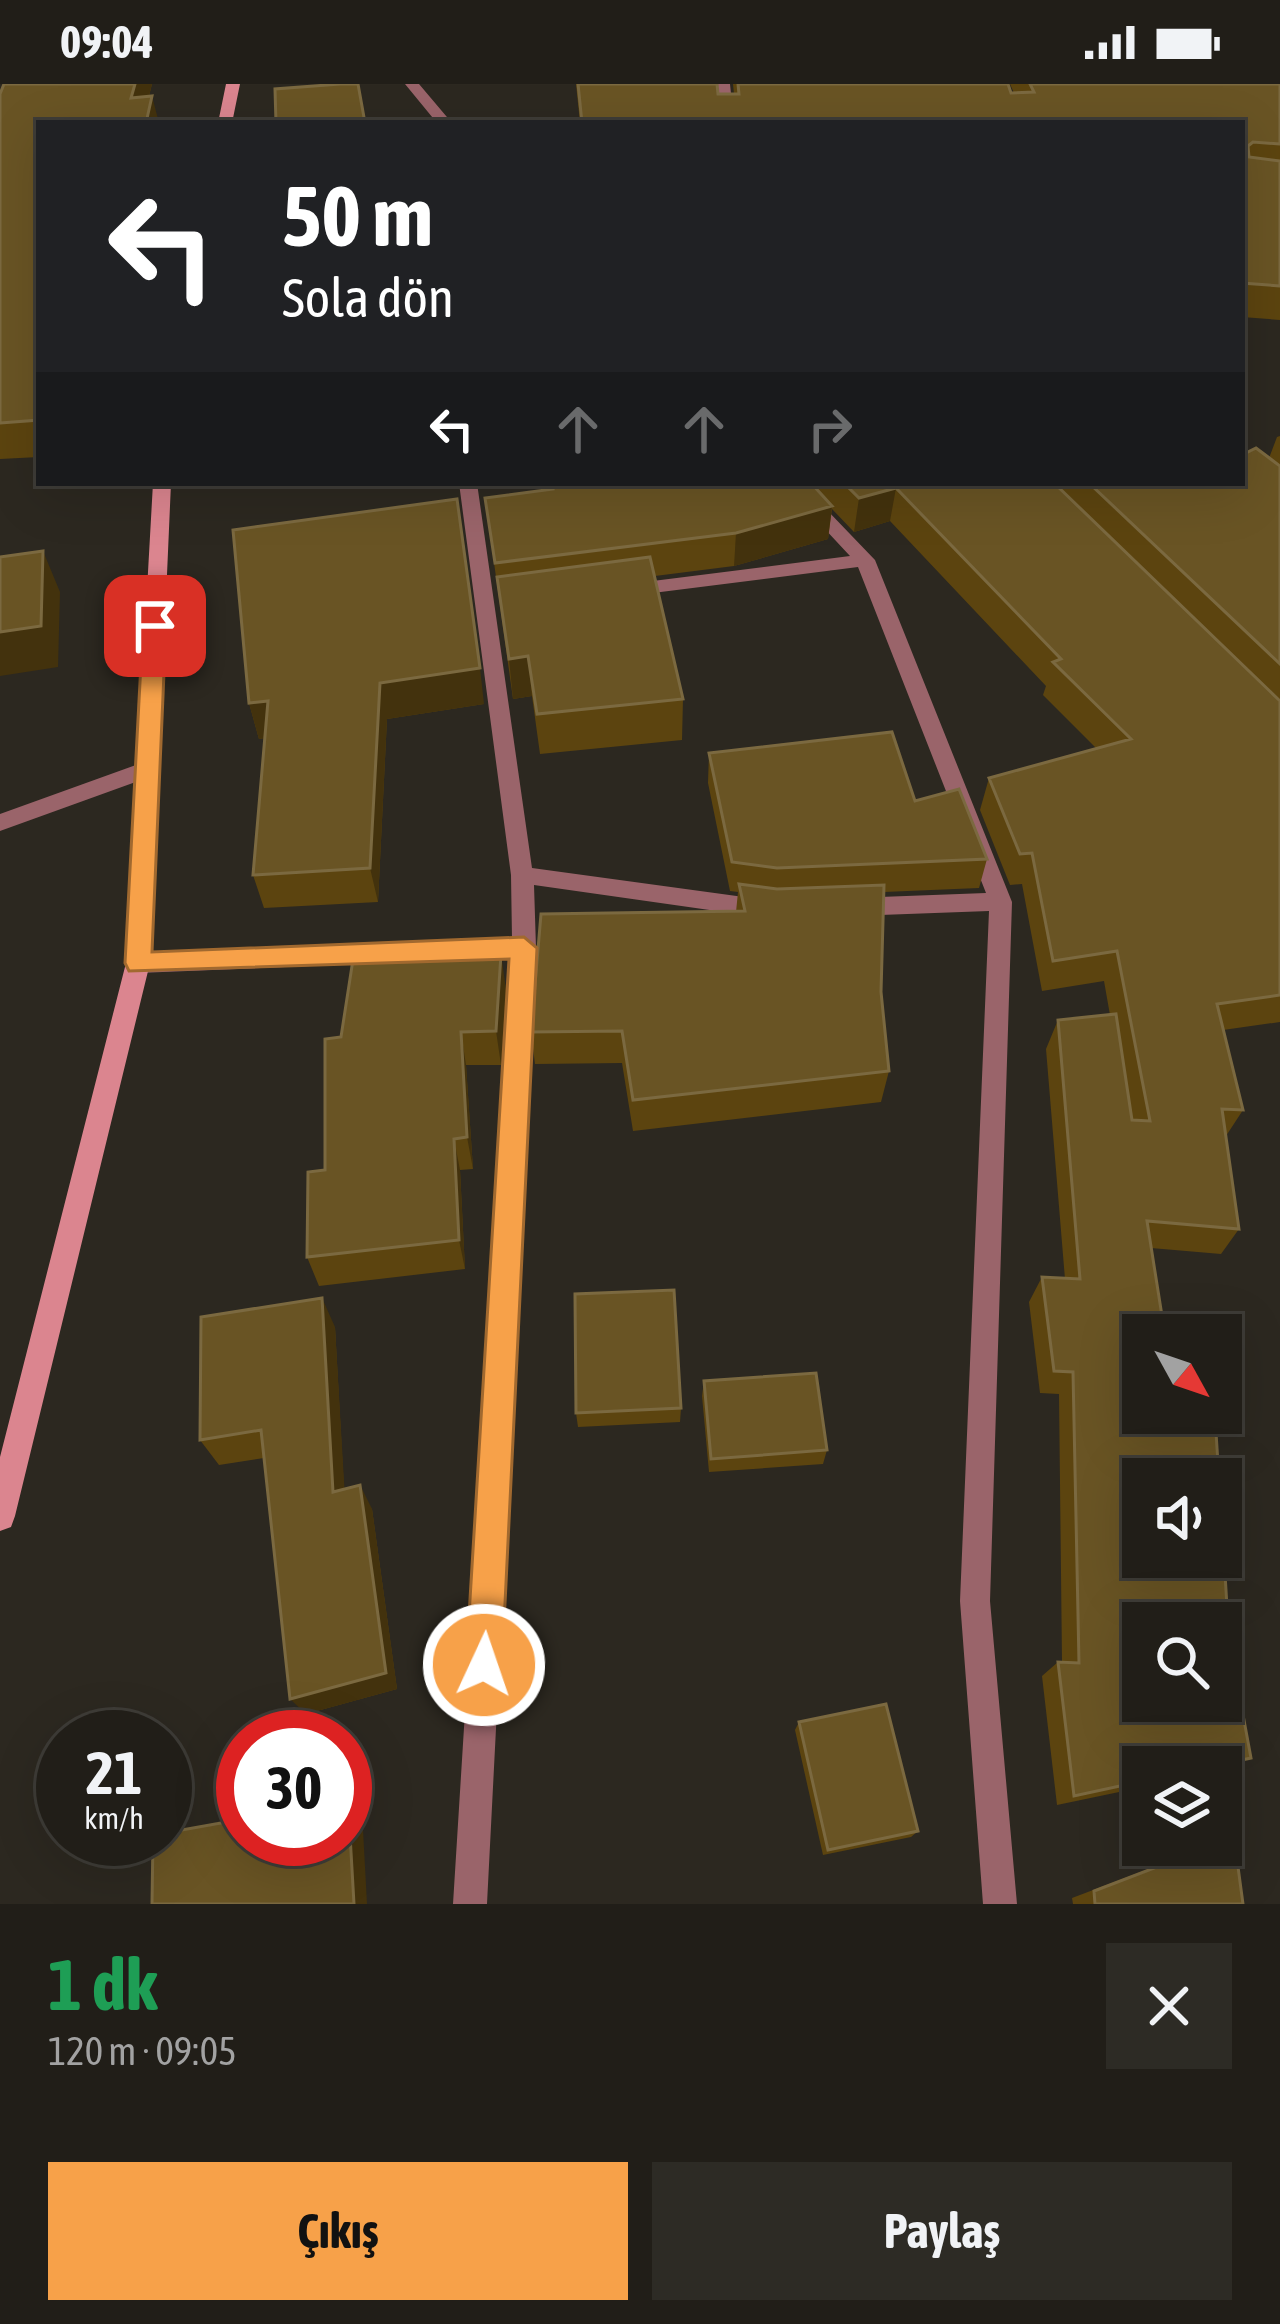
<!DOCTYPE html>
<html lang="tr">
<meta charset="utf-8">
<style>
body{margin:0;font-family:"Asap Condensed",sans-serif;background:#2d2b25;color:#f1f3f6;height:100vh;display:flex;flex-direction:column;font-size:45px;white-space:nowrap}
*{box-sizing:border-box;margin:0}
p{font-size:39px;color:#a2a2a2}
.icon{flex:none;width:66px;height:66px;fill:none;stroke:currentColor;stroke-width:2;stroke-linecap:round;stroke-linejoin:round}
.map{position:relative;height:1820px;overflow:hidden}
.sheet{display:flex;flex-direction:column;background:#211e18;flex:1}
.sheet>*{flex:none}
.guide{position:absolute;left:36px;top:36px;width:1209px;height:366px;border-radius:0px;box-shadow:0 12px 48px #0002,0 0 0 3px #3e3c37;background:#202124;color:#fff;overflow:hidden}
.needle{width:78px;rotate:130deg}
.buttons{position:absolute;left:1122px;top:1230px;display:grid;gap:24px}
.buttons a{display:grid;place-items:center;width:120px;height:120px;border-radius:0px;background:#211e18;box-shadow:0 12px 48px #0002,0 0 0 3px #3e3c37;font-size:60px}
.speed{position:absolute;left:36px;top:1626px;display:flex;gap:24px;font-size:60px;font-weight:700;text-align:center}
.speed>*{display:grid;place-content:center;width:156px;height:156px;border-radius:50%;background:#211e18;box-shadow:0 12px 48px #0002,0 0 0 3px #3e3c37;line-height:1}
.speed small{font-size:30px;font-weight:400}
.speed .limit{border:18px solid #d22;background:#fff;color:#111}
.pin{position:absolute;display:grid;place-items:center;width:102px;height:102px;color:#fff;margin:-51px;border-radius:24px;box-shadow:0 6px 18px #0006}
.me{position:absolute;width:132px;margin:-66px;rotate:3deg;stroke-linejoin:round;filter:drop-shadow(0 0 9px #0008)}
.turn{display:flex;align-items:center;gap:42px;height:252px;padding:0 48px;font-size:54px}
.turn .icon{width:156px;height:156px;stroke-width:2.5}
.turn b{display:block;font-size:84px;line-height:102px}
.lanes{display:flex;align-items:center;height:114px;padding:0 48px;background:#0003;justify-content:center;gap:60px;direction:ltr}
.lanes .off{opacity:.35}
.round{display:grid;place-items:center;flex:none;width:126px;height:126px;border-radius:0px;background:#2d2b25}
.overview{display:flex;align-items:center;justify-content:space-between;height:204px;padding:0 48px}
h1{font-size:72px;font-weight:700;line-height:90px;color:#1e9e55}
.action{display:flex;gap:24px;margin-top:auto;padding:24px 48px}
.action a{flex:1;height:138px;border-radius:0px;background:#f7a149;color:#111;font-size:48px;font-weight:700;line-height:138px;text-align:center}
.action a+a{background:#2d2b25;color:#f1f3f6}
.status{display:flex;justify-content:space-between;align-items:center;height:84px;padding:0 60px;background:#211e18;direction:ltr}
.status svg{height:33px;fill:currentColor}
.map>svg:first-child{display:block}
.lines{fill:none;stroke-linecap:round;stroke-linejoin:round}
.street{fill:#9a646a;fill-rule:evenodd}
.secondary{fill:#db858f;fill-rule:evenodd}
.wall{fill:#5c440f}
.shaded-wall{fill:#43320d}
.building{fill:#695424;stroke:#7b6940;stroke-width:3;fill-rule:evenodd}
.route{fill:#f7a149;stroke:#a1692f;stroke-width:3}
</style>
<div class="status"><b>09:04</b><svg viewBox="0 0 49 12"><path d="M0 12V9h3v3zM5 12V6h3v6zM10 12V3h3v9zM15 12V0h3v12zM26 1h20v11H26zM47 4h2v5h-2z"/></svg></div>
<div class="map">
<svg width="1280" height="1820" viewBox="0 0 1280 1820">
<rect width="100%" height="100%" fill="#2c2820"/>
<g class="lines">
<path class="street" d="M 405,0 L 419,0 L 452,39 L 437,39 Z
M 716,0 L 730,0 L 734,39 L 720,39 Z
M 459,399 L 477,399 L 532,784 L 765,816 L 777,825 L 765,834 L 534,801 L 536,864 L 487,1820 L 453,1820 L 512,874 L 138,889 L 130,886 L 126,879 L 130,872 L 138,869 L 512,855 L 511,791 Z
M 782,399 L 801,399 L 875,476 L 1012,818 L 990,1517 L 1017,1820 L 983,1820 L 960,1517 L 989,827 L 853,832 L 841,823 L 853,814 L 986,809 L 858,483 L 629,512 L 619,506 L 629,500 L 850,472 Z
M 147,677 L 155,679 L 158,685 L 155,691 L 0,747 L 0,730 Z"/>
<path class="secondary" d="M 226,0 L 240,0 L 232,39 L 218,39 Z
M 153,399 L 171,399 L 150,879 L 15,1432 L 11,1443 L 0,1447 L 0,1373 L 126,879 Z"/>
</g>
<path class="wall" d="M 4,0 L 152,0 L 149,12 L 39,39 L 39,373 L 0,375 L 0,10 Z
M 576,0 L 717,0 L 718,10 L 734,10 L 733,0 L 1008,0 L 1011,9 L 1014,9 L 1010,0 L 1280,0 L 1280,236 L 1242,233 L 1242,39 L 580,39 Z
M 1280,352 L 1280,938 L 1223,946 L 1243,1026 L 1226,1052 L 1239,1145 L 1221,1170 L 1151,1164 L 1143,1251 L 1229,1555 L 1251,1674 L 1221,1686 L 1221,1683 L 1143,1683 L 1143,1703 L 1057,1721 L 1042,1592 L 1058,1578 L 1062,1578 L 1059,1310 L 1040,1309 L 1029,1218 L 1042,1193 L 1065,1195 L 1046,965 L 1058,936 L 1110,931 L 1104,897 L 1042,907 L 1022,800 L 1010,801 L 980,726 L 989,694 L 1096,664 L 1043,611 L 1046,602 L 890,437 L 854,448 L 832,425 L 828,455 L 734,482 L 655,492 L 683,615 L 682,656 L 540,670 L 532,612 L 513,615 L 485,414 L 551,405 L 550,399 L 1242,399 L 1269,374 L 1277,353 Z
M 249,619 L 484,620 L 387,635 L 378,818 L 264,824 L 253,791 L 265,654 L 259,655 Z
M 709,669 L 915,717 L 987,775 L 979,804 L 884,808 L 881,908 L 889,987 L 881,1018 L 633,1047 L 622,979 L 535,980 L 531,948 L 736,828 L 738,808 L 730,807 L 708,699 Z
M 506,905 L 501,981 L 466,981 L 473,1085 L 460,1086 L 465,1185 L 319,1202 L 307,1173 L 325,1086 L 341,953 Z
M 335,1243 L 344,1405 L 372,1425 L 397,1605 L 306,1630 L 264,1374 L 219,1381 L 200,1356 Z
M 704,1297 L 827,1366 L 823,1380 L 709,1388 L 702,1312 Z
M 681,1324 L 680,1338 L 578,1343 L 576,1329 Z
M 799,1638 L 918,1747 L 911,1753 L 823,1771 L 795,1646 Z
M 1212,1761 L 1243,1820 L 1073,1820 L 1072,1814 Z"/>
<path class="shaded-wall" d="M 135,0 L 152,0 L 142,39 L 131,14 Z
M 152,12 L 159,39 L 146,39 Z
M 896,404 L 890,437 L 854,448 L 859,414 Z
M 832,422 L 828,455 L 734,482 L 736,449 Z
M 43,467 L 60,508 L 58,583 L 0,592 L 0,548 Z
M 528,572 L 532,612 L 513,615 L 509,575 Z
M 480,584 L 484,620 L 387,635 L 378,818 L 370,784 L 380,599 Z
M 268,617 L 278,652 L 259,655 L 249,619 Z
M 501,870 L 506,905 L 501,981 L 496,947 Z
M 461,948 L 466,981 L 473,1085 L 467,1053 Z
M 454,1055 L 460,1086 L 465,1185 L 459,1156 Z
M 322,1214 L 335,1243 L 346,1431 L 333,1408 Z
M 360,1401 L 372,1425 L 397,1605 L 306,1630 L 290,1615 Z
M 348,1716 L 362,1727 L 367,1820 L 354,1820 Z"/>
<path class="building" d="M 4,0 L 135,0 L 131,14 L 152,12 L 146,39 L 39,39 L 39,336 L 0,339 L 0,10 Z
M 340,0 L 358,0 L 365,39 L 276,39 L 275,5 Z
M 578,0 L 717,0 L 718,10 L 739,10 L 738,0 L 1008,0 L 1011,9 L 1034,8 L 1030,0 L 1280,0 L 1280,60 L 1253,58 L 1248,62 L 1249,73 L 1280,77 L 1280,202 L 1242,199 L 1242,39 L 582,39 Z
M 1256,364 L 1280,382 L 1280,580 L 1089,399 L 1242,399 L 1242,371 Z
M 552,399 L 811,399 L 832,422 L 736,449 L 495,479 L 485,414 L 553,405 Z
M 844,399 L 1054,399 L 1280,617 L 1280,911 L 1217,920 L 1243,1026 L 1222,1025 L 1239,1145 L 1147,1137 L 1165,1251 L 1143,1251 L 1143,1329 L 1188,1329 L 1215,1333 L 1219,1395 L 1143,1395 L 1143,1473 L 1221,1473 L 1221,1425 L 1229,1555 L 1251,1674 L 1209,1683 L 1143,1683 L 1143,1697 L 1074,1712 L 1058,1578 L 1079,1579 L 1073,1288 L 1054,1287 L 1042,1193 L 1080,1195 L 1058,936 L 1116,930 L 1132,1036 L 1150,1037 L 1117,867 L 1053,877 L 1032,769 L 1020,770 L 989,694 L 1131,655 L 1053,578 L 1061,575 L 896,404 L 859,414 ZM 1143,1539 L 1221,1539 L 1221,1617 L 1143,1617 Z
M 457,415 L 480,584 L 380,599 L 370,784 L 253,791 L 268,617 L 249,619 L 233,446 Z
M 43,467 L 41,542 L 0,548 L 0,473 Z
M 650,473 L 683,615 L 537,630 L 528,572 L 509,575 L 497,493 Z
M 892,648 L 915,717 L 959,705 L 987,775 L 777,784 L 732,778 L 709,669 Z
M 739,800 L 777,805 L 884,801 L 881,908 L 889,987 L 633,1016 L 622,947 L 531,948 L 541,830 L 745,827 Z
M 354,869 L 501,870 L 496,947 L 461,948 L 467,1053 L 454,1055 L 459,1156 L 307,1173 L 308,1088 L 325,1086 L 325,955 L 341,953 Z
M 674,1206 L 681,1324 L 576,1329 L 575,1210 Z
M 322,1214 L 333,1408 L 360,1401 L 386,1589 L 290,1615 L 261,1346 L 200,1356 L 201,1233 Z
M 816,1289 L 827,1366 L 711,1375 L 704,1297 Z
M 886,1620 L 918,1747 L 828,1766 L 799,1638 Z
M 345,1716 L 348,1716 L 354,1820 L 152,1820 L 153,1755 L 165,1755 L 165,1749 L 243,1735 L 243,1755 L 345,1755 Z
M 1234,1753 L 1243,1820 L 1095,1820 L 1094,1807 L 1214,1761 L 1221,1761 L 1221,1758 Z"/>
<path class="route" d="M 155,534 L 166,542 L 152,868 L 524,853 L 537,864 L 502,1581 L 497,1594 L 484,1599 L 471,1594 L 466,1581 L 509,875 L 129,887 L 125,879 L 143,542 Z"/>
</svg>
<div class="buttons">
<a><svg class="needle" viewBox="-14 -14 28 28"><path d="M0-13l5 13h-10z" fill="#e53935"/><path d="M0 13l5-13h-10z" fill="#a2a2a2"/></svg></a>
<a><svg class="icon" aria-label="sound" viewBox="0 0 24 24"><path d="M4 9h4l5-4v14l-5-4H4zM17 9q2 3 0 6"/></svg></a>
<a><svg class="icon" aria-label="search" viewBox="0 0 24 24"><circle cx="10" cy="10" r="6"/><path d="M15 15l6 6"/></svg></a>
<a><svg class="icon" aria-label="layers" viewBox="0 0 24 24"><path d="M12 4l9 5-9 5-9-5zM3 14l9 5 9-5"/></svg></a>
</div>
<div class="speed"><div>21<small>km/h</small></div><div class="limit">30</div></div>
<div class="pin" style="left:155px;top:542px;background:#d93025"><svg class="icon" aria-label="arrive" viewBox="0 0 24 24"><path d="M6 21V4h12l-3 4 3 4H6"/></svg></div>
<svg class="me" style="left:484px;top:1581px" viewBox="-20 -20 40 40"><circle r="17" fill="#f7a149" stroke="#fff" stroke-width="3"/><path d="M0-11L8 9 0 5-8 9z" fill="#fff"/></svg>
<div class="guide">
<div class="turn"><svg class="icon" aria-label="left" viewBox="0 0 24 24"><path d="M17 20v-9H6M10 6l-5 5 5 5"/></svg><div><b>50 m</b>Sola dön</div></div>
<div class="lanes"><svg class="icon" aria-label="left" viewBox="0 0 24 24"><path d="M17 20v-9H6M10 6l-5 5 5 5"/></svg><svg class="icon off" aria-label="ahead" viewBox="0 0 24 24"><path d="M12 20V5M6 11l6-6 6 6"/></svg><svg class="icon off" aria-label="ahead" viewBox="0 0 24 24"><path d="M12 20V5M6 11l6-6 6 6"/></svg><svg class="icon off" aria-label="right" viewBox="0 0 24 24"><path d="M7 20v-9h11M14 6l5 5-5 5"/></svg></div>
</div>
</div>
<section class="sheet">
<div class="overview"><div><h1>1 dk</h1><p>120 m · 09:05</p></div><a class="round"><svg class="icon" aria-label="close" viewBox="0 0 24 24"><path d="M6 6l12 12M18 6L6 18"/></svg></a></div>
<div class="action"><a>Çıkış</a><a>Paylaş</a></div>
</section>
